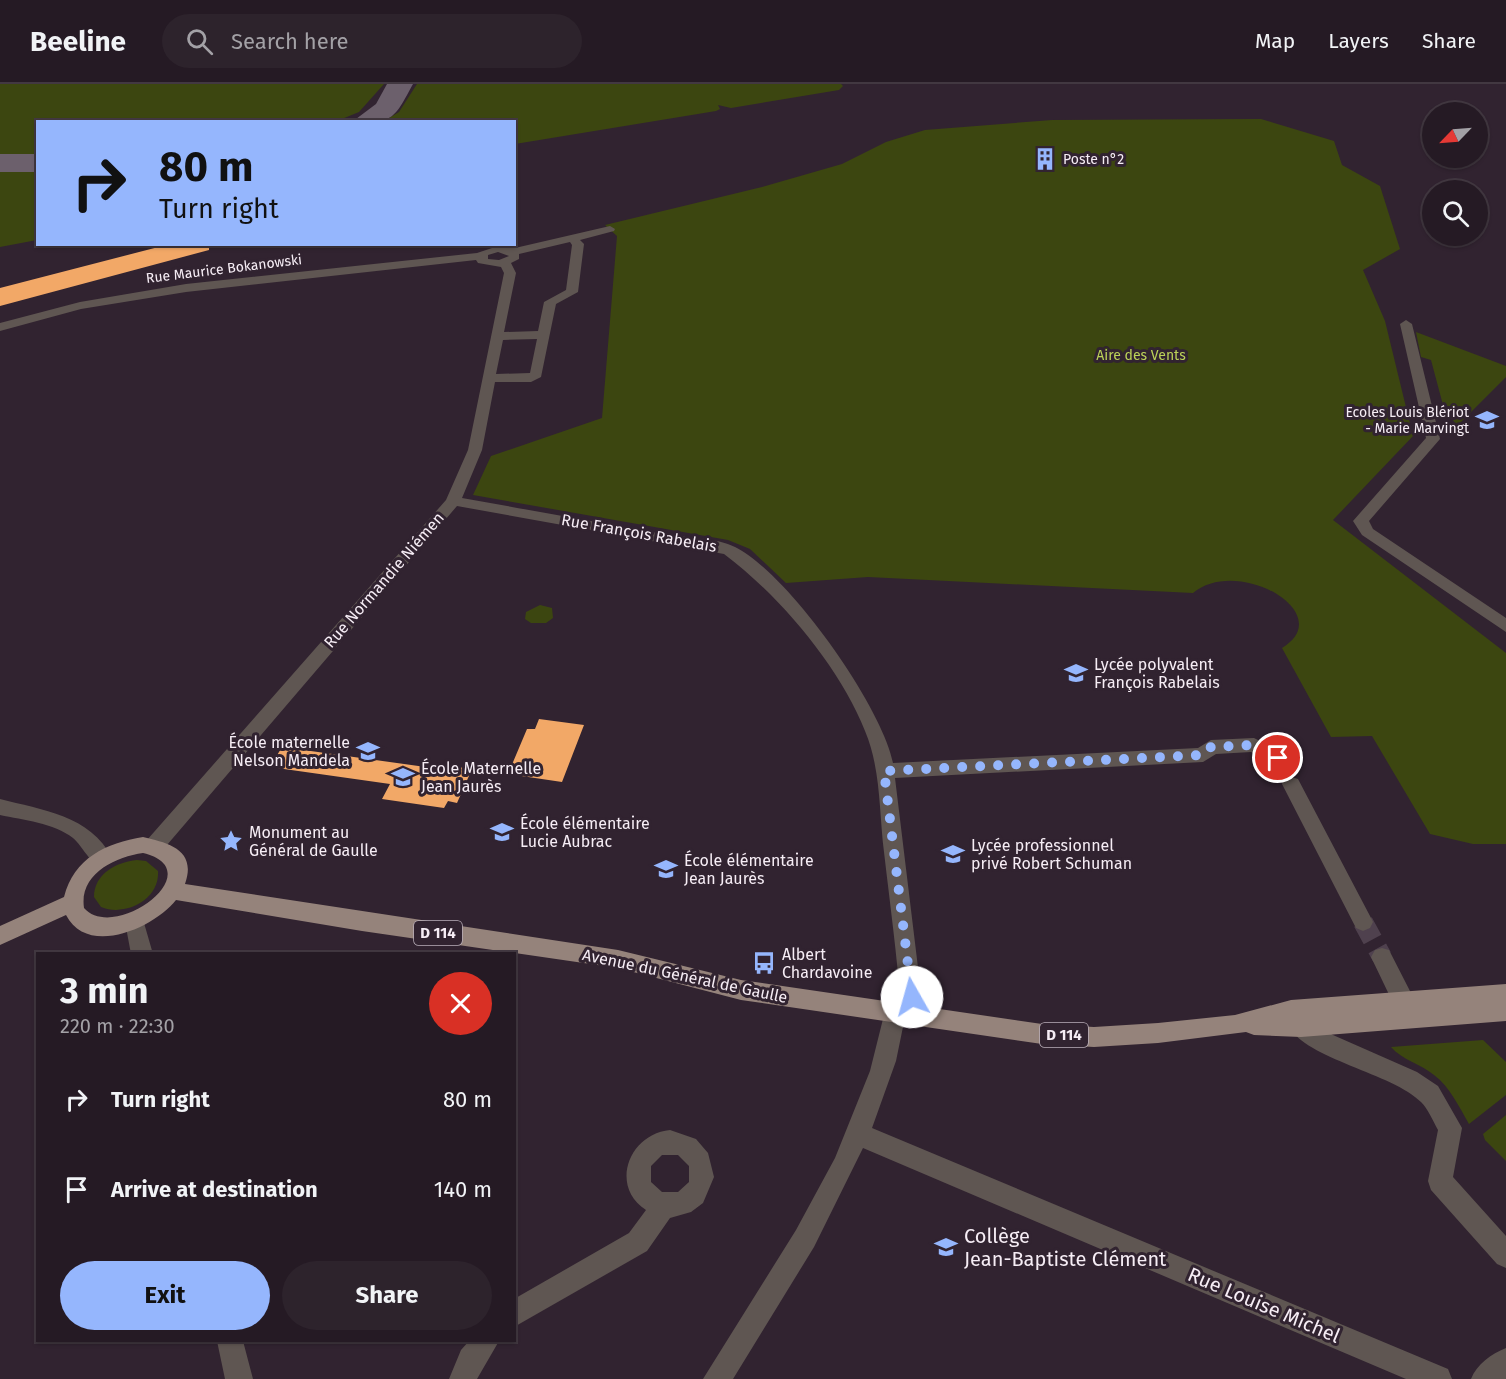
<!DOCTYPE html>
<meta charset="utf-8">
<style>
body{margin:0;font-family:"Fira Sans",sans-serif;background:#2d232c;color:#f1f3f6;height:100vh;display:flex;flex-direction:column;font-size:22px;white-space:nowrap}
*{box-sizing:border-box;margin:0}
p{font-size:20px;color:#a3a1a6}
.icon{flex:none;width:33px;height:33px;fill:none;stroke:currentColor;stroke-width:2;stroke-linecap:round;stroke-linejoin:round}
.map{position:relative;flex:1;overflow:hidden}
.details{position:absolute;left:36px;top:868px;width:480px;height:390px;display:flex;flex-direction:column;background:#251a24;border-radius:0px;box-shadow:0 2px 4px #0004,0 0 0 2px #423841}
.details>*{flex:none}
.top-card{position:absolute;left:36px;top:36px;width:480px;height:126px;border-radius:0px;box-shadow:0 2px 4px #0004,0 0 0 2px #423841;background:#95b6fd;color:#111;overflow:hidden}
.needle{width:39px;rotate:245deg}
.tools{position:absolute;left:1422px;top:18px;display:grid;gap:12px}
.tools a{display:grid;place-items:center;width:66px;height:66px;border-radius:50%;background:#251a24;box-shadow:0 2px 4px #0004,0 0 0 2px #423841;font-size:30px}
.pin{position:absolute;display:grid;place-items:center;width:51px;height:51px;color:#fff;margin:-26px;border:3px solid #fff;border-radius:50%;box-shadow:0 2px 6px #0007}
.me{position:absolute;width:66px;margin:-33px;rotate:353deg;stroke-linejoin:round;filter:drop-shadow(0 0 4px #0008)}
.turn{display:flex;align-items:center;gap:21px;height:126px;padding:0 24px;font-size:27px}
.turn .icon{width:78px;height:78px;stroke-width:2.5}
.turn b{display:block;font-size:42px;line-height:51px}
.round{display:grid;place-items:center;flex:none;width:63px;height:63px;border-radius:32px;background:#2d232c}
.overview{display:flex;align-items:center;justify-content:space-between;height:102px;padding:0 24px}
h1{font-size:36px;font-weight:700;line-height:45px}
.action{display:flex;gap:12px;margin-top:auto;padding:12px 24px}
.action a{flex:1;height:69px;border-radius:36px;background:#95b6fd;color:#111;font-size:24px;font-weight:700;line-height:69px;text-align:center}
.action a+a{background:#2d232c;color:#f1f3f6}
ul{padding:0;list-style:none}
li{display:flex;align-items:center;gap:18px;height:90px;padding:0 24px}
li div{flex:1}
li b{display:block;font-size:22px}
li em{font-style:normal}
header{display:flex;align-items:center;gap:36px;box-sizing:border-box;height:84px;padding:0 30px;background:#251a24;border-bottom:2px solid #423841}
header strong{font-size:28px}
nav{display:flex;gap:33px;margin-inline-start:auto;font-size:21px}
.search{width:420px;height:54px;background:#2d232c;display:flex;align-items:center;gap:15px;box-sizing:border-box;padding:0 21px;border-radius:33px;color:#a3a1a6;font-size:22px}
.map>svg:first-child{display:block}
.green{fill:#3c4610}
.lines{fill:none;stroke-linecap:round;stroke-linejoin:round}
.taxiway{fill:#6c606c;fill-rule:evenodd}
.building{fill:#f2a867}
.minor-tunnel{stroke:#4f414e;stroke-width:20;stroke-dasharray:20 10;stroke-linecap:butt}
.minor{fill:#5f5652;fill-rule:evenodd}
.major{fill:#95837b;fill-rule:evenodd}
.route{stroke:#95b6fd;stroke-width:10;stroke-dasharray:0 18}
.labels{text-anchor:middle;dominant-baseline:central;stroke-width:6;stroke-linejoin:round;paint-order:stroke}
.far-poi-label{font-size:14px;fill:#f6edf5;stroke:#312330;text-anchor:start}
.far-street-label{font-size:14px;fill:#f6edf5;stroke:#312330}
.far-park-label{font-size:14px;fill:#bbd258;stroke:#312330}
.shield{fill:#312330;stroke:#bbb0ba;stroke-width:1.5}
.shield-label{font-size:15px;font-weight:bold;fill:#f6edf5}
.street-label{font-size:16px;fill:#f6edf5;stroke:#312330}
.poi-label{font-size:16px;fill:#f6edf5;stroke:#312330;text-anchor:start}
.near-poi-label{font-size:20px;fill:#f6edf5;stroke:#312330;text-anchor:start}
.near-street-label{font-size:20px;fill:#f6edf5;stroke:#312330}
</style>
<header>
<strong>Beeline</strong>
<div class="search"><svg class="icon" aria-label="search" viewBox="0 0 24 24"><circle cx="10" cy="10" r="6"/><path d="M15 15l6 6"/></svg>Search here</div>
<nav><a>Map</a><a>Layers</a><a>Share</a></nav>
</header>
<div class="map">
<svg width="1506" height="1295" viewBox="0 0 1506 1295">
<rect width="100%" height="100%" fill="#312330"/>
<path class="green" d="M 0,0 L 384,0 L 359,28 L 337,37 L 38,38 L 37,73 L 0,73 Z
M 417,0 L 841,0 L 843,2 L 839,6 L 731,24 L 718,21 L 720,25 L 716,27 L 515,60 L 514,38 L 384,37 L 399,28 Z
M 1261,35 L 1334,57 L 1342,81 L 1380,102 L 1400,165 L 1363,186 L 1385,237 L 1413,352 L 1333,436 L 1506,569 L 1506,760 L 1473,760 L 1430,750 L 1372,652 L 1331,653 L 1282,564 C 1339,530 1238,471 1193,509 L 868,493 L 786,499 L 750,465 L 728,456 L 473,411 L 491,372 L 602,334 L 617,152 L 605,141 L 762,103 L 842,80 L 886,58 L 925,46 L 1052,36 Z
M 0,86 L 37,86 L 37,156 L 0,163 Z
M 1416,248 L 1506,282 L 1506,293 L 1457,342 L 1443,321 L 1431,276 L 1421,273 Z
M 540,521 L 552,524 L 553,534 L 546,539 L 531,539 L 525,535 L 526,528 Z
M 137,776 L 146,777 L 158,787 C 160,816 125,833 101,823 L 94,813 C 94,790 116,778 137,776 Z
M 1483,956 L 1506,978 L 1506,1011 L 1469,1040 C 1459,1023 1450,1003 1434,991 C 1421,980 1402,976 1391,963 Z
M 1506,1031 L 1506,1077 L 1485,1056 L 1483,1050 Z"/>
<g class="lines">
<path class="taxiway" d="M 387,0 L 413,0 C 393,37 394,38 352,38 L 376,20 Z
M 0,70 L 38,70 L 38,88 L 0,88 Z"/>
</g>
<path class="building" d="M 170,160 L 209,160 L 209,166 L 0,222 L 0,204 Z
M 539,635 L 584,641 L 562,698 L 508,690 L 527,645 L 535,645 Z
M 282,663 L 440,685 L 442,681 L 472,685 L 457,719 L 448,717 L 444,724 L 382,715 L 390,700 L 270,683 Z"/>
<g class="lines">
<path class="minor-tunnel" d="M 1278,674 L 1291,700
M 1363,838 L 1382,873"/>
<path class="minor" d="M 610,142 L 615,145 L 614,147 L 580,156 L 584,160 L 578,208 L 556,220 L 541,293 L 531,298 L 495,298 L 482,366 L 462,414 C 529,426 596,438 663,450 C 683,453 718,454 735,463 C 788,489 882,622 893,679 L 1198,664 L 1211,656 L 1254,654 L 1284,669 L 1287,674 L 1284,679 L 1278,681 L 1251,668 L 1216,670 L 1203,678 L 895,694 L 924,933 L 921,940 L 913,943 L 904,938 L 896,977 L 872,1044 L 1448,1285 L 1452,1295 L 1406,1295 L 863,1064 L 814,1163 L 733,1295 L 703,1295 L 796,1146 L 835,1074 L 870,987 L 886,923 L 894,920 L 901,923 C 897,871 890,820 884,768 C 879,728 881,685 865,647 C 840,583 779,511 724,470 L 457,422 L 161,768 L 154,770 L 147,768 L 144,762 L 147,756 L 446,416 L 468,366 L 504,189 L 501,183 L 478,179 L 476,176 L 186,208 L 81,225 L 0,247 L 0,239 L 80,218 L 186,200 L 477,169 L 498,162 L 515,164 ZM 570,158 L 572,161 L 566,206 L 544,218 L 538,247 L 504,248 L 516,189 L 511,179 L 519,175 L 519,170 ZM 498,168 L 509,172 L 499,176 L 488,175 L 488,171 ZM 537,255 L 530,289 L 496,290 L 503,256 Z
M 1406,236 L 1412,240 L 1440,355 L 1369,437 L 1373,445 L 1506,534 L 1506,548 L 1362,451 L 1353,437 L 1426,354 L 1400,240 Z
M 1291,693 L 1298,695 L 1370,832 L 1373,838 L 1370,844 L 1363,847 L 1356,844 L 1282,700 L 1284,695 Z
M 0,715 C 42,726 90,731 112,774 L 109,780 C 91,786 85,764 73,754 C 54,739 23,736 0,731 Z
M 135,829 L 142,832 L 153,870 L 131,870 L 125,838 L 128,832 Z
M 1382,864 L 1389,866 L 1411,909 L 1414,916 L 1411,923 L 1403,926 L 1395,923 L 1371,873 L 1375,866 Z
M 1301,933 L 1333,951 L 1417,988 L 1438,1002 L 1462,1044 L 1453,1093 L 1506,1152 L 1506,1184 L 1497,1180 L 1431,1106 L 1428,1097 L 1438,1046 C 1433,1037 1428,1025 1421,1018 C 1394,990 1304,974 1290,943 L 1293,936 Z
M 670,1046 L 696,1055 L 708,1069 L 714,1093 L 703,1119 L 691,1128 L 670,1134 L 647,1167 L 514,1243 L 514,1215 L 629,1149 L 646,1126 C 609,1102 629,1050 670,1046 ZM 662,1071 L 678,1071 L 689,1082 L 689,1098 L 678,1108 L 662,1108 L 651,1098 L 651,1082 Z
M 217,1257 L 243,1257 L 253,1295 L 225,1295 Z
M 469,1257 L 499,1257 L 477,1295 L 449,1295 L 461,1266 Z
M 1506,1264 L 1506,1295 L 1471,1295 C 1477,1280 1491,1270 1506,1264 Z"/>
<path class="major" d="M 143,753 C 169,759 197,766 185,800 L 618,866 L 741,896 L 1042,940 L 1094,943 L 1158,939 L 1235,931 L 1291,916 L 1506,900 L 1506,937 L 1301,953 L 1254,951 L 1246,948 L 1158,959 L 1094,963 L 1042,960 L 741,916 L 618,884 L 362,847 L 176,816 C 155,843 88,874 66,831 L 0,861 L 0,842 L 64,813 C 74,774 106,759 143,753 ZM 143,769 C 213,786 115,859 84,824 C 79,790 115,773 143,769 Z"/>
</g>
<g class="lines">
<path class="route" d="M 912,913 L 884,687 L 1203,671 L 1211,663 L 1254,661 L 1278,674"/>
</g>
<defs>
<g id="building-bare" transform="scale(1.8)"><path d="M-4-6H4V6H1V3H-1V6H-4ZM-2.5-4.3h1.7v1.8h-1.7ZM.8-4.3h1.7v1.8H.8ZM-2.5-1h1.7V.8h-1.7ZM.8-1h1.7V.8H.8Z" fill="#95b6fd" stroke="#312330" stroke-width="2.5" paint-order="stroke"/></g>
<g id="school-bare" transform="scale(1.8)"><path d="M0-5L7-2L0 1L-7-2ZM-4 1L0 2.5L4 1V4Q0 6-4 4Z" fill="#95b6fd" stroke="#312330" stroke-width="2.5" paint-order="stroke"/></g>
<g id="sight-bare" transform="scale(1.8)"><path d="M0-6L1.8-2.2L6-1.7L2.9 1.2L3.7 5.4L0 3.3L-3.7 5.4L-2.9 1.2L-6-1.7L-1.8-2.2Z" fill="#95b6fd" stroke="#312330" stroke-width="2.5" paint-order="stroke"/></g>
<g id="bus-bare" transform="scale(1.8)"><path d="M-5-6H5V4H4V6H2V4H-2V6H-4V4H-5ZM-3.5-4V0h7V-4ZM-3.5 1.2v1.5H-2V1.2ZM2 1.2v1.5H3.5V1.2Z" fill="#95b6fd" stroke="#312330" stroke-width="2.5" paint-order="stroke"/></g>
</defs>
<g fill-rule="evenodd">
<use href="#building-bare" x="1045" y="75"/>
<use href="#school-bare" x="1487" y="336"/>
<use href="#school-bare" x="1076" y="589"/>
<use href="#school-bare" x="368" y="667"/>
<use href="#school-bare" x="403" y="693"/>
<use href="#school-bare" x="502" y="748"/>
<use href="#sight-bare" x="231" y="757"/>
<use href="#school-bare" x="953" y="770"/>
<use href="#school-bare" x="666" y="785"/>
<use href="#bus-bare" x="764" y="879"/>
<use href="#school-bare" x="946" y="1163"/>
</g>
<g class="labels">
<g class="far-poi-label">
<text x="1063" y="75">Poste n°2</text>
<text x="1469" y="328" text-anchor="end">Ecoles Louis Blériot<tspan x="1469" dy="16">- Marie Marvingt</tspan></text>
</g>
<g class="far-street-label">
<text transform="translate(224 185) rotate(-7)">Rue Maurice Bokanowski</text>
</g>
<g class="far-park-label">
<text x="1141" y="271">Aire des Vents</text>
</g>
<g class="shield">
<rect x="414" y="837" width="48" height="24" rx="4.5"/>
<rect x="1040" y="939" width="48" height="24" rx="4.5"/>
</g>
<g class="shield-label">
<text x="438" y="849">D 114</text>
<text x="1064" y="951">D 114</text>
</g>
<g class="street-label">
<text transform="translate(639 449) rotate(10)">Rue François Rabelais</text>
<text transform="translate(384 496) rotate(-49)">Rue Normandie Niémen</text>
<text transform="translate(685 892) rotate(12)">Avenue du Général de Gaulle</text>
</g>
<g class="poi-label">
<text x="1094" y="580">Lycée polyvalent<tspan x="1094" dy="18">François Rabelais</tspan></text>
<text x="350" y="658" text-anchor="end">École maternelle<tspan x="350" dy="18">Nelson Mandela</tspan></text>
<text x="421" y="684">École Maternelle<tspan x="421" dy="18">Jean Jaurès</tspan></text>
<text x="520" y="739">École élémentaire<tspan x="520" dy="18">Lucie Aubrac</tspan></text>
<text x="249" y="748">Monument au<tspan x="249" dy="18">Général de Gaulle</tspan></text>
<text x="971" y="761">Lycée professionnel<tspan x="971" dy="18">privé Robert Schuman</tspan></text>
<text x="684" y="776">École élémentaire<tspan x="684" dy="18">Jean Jaurès</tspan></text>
<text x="782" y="870">Albert<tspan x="782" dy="18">Chardavoine</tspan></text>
</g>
<g class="near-poi-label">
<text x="964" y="1152">Collège<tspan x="964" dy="23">Jean-Baptiste Clément</tspan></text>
</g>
<g class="near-street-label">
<text transform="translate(1264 1221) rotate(23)">Rue Louise Michel</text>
</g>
</g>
</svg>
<div class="tools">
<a><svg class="needle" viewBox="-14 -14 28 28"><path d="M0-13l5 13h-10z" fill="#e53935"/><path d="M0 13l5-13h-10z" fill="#a3a1a6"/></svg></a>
<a><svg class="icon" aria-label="search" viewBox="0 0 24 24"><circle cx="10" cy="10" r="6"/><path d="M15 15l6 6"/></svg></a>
</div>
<div class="pin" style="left:1278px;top:674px;background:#d93025"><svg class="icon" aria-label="arrive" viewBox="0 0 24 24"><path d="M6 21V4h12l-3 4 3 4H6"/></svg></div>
<svg class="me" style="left:912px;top:913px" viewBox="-20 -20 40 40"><circle r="19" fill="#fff"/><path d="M0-13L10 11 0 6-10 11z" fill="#95b6fd"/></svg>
<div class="top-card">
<div class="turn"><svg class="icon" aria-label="right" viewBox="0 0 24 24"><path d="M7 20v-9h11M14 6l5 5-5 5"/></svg><div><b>80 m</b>Turn right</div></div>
</div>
<section class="details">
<div class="overview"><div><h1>3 min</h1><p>220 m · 22:30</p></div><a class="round" style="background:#d93025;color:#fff"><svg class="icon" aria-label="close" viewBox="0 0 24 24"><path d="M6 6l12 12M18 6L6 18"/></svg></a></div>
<ul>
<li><svg class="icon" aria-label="right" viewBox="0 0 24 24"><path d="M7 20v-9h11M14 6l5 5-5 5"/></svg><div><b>Turn right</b></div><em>80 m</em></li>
<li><svg class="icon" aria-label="arrive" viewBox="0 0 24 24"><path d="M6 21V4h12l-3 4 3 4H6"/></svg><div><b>Arrive at destination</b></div><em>140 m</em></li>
</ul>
<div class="action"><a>Exit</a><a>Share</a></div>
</section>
</div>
